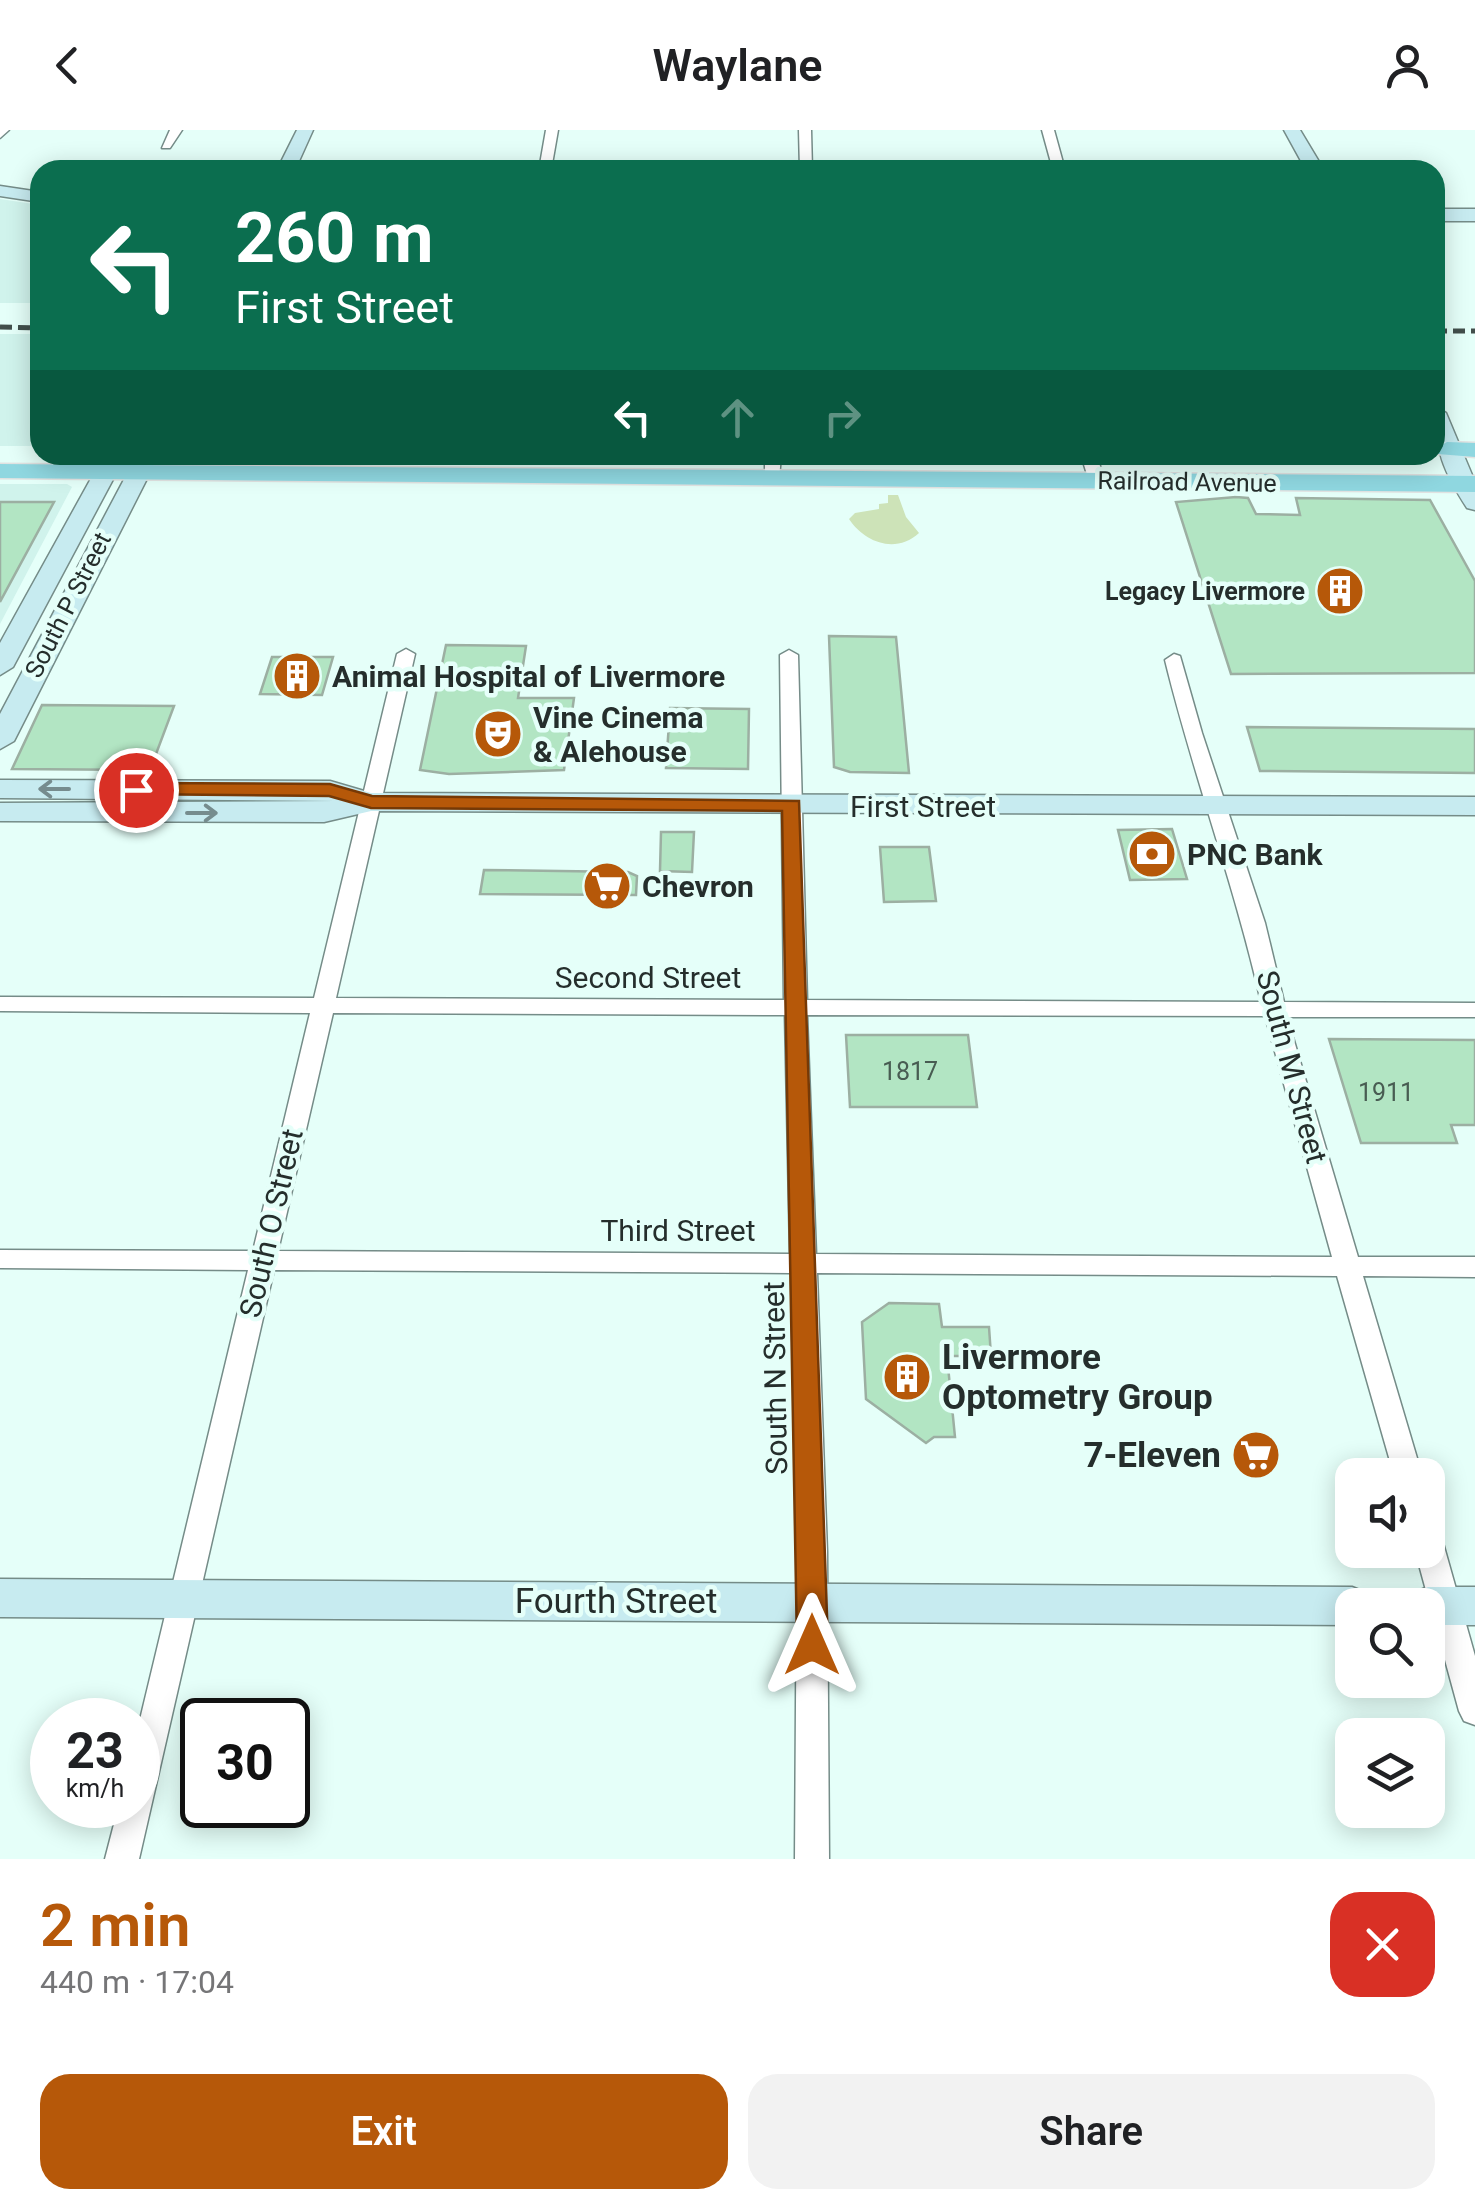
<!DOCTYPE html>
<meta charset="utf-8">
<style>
body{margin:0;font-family:Roboto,sans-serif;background:#f2f2f2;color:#202124;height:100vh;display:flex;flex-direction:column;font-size:38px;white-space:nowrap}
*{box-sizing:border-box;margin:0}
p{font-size:32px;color:#757577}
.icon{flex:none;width:55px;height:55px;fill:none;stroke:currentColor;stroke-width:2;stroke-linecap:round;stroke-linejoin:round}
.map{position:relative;height:1729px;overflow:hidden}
.details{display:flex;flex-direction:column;background:#fff;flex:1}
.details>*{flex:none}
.top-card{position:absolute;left:30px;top:30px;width:1415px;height:305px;border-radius:30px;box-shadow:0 5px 25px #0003;background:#0b6e4f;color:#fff;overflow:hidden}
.controls{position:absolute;left:1335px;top:1328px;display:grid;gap:20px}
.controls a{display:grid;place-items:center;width:110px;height:110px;border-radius:20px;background:#fff;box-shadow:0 5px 25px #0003;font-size:50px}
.speed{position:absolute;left:30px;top:1568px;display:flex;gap:20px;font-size:50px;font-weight:700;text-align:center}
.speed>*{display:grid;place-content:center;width:130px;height:130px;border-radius:50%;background:#fff;box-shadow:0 5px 25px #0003;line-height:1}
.speed small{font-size:25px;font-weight:400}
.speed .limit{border:5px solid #111;border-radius:15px;background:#fff;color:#111}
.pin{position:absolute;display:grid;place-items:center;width:85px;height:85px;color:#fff;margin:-42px;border:5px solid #fff;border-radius:50%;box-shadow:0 2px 10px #0007}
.me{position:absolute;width:110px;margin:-55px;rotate:0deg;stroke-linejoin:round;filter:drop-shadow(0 0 8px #0008)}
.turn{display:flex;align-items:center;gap:35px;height:210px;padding:0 40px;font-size:45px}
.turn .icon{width:130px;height:130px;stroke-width:2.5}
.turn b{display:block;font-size:70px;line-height:85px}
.lanes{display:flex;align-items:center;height:95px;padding:0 40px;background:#0003;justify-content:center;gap:50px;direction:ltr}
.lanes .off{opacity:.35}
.round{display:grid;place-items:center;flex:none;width:105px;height:105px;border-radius:30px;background:#f2f2f2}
.summary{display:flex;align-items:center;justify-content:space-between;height:170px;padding:0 40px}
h1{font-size:60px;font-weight:600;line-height:75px;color:#b65809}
.primary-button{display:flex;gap:20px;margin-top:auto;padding:20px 40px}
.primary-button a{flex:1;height:115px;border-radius:30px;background:#b65809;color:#fff;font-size:40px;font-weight:600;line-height:115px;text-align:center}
.primary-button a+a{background:#f2f2f2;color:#202124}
header{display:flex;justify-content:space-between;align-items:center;height:130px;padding:0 40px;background:#fff;font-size:45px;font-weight:600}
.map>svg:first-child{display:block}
.built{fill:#d0f3ec}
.green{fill:#cde3b8}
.building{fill:#b2e5c3;stroke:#9cafa2;stroke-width:2.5}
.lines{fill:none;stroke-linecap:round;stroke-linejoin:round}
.street-casing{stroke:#758c88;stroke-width:3}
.secondary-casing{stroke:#758c88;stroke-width:3}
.primary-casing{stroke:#e0e2e1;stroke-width:3}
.street{fill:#fff;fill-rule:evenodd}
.secondary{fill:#c7ebf0;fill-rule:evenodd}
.primary{fill:#8fd7e0;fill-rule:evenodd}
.rail{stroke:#424e4b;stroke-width:5;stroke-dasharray:12 6;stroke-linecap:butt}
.oneway{stroke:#768c8e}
.route{fill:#b65809;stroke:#763906;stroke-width:2.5}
.labels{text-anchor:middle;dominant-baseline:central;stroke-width:9;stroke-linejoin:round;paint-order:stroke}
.far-street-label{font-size:25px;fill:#252e2c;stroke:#e5fff9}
.far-poi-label{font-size:25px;font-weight:bold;fill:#252e2c;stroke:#e5fff9;text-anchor:end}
.number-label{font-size:25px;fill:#485c52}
.poi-label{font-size:30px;font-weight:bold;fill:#252e2c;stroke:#e5fff9;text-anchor:start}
.street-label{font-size:30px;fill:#252e2c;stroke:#e5fff9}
.near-poi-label{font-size:35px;font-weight:bold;fill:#252e2c;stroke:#e5fff9;text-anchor:start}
.near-street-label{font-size:35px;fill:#252e2c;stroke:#e5fff9}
</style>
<header><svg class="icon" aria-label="back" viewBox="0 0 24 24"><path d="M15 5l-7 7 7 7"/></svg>Waylane<svg class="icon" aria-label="person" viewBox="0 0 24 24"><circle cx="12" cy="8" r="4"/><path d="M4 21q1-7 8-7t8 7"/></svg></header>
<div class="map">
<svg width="1475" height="1729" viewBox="0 0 1475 1729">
<rect width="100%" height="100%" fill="#e5fff9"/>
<path class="built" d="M 0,69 L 40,75 L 40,173 L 0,173 Z
M 0,204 L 40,204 L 40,316 L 0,316 Z
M 0,354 L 67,354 L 72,357 L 0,494 Z"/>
<path class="green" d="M 888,365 L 898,365 L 906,387 L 919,403 C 896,424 865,413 849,389 L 855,383 L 879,379 L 879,374 L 888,373 Z"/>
<path class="building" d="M 1236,367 L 1248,368 L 1256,384 L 1300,385 L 1296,368 L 1430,370 L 1475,451 L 1475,543 L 1231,544 L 1176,372 Z
M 0,372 L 54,372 L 0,472 Z
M 829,506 L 896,507 L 909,643 L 850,642 L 834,637 Z
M 446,515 L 526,516 L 518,568 L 574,568 L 564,640 L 449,644 L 420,640 Z
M 272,527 L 333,527 L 322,565 L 260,564 Z
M 42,575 L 174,576 L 150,640 L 12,639 Z
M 670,578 L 749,579 L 748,639 L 666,638 Z
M 1247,597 L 1475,599 L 1475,643 L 1260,641 Z
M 1172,699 L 1187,749 L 1130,750 L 1118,700 Z
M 661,702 L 694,702 L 692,742 L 660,741 Z
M 880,717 L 929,717 L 936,771 L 884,772 Z
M 484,740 L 628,742 L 637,746 L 636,765 L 480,764 Z
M 846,905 L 968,905 L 977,977 L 850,977 Z
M 1329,909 L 1475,910 L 1475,995 L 1451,995 L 1457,1013 L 1361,1013 Z
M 889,1173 L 939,1174 L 942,1197 L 989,1197 L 991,1226 L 947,1226 L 955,1307 L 934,1307 L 926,1313 L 866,1269 L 862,1192 Z"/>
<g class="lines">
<g class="street-casing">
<path id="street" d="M 0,0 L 9,0 L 0,8 Z
M 170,0 L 182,0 L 170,18 L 162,18 Z
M 546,0 L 558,0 L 551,40 L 539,40 Z
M 799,0 L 811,0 L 812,40 L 800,40 Z
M 1042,0 L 1054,0 L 1065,40 L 1053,40 Z
M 765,325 L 781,325 L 779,349 L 765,346 Z
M 1081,325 L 1097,325 L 1104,351 L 1102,354 L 1090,354 Z
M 406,519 L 415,524 L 336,868 L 784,870 L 780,525 L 789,520 L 798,525 L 807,870 L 1261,872 C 1235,756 1193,645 1165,530 L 1174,524 L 1180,526 L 1202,603 L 1265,793 L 1284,872 L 1475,873 L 1475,887 L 1287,887 L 1358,1127 L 1475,1127 L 1475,1147 L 1363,1146 L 1422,1345 L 1394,1345 L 1337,1146 L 817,1143 L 827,1422 L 829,1729 L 795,1729 L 797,1422 L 791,1143 L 274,1140 L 139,1729 L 105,1729 L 119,1675 L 138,1675 L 138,1598 L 248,1140 L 0,1138 L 0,1120 L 253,1121 L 310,883 L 0,881 L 0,867 L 314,868 L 397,524 ZM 333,883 L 785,885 L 790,1124 L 278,1121 ZM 807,885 L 1265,886 L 1332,1127 L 816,1124 Z
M 1428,1401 L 1438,1404 L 1443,1413 L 1475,1526 L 1475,1595 L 1464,1591 L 1459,1581 L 1415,1420 L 1428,1420 Z"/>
</g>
<g class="secondary-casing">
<path id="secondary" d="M 297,0 L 313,0 L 295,40 L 277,40 Z
M 1284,0 L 1300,0 L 1324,40 L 1306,40 Z
M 0,56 L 40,62 L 40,72 L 0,66 Z
M 1435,79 L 1475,79 L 1475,91 L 1435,91 Z
M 1435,276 L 1446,283 L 1475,352 L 1475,380 L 1467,378 C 1443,341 1435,320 1435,276 Z
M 104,325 L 126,325 L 13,537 L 0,545 L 0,513 Z
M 137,325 L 159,325 L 14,611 L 0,619 L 0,584 Z
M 0,650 L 330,651 L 371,663 L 1475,667 L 1475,685 L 371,681 L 324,692 L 0,691 L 0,673 L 336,671 L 0,668 Z
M 0,1449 L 1352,1457 L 1367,1463 L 1373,1475 L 1352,1475 L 1352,1495 L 0,1487 Z
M 1428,1457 L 1475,1457 L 1475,1495 L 1428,1495 L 1428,1475 L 1407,1475 L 1413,1463 Z"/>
</g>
<g class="primary-casing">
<path id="primary" d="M 1447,312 L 1475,313 L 1475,327 L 1438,324 L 1435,319 Z
M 0,334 L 1475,346 L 1475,362 L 0,348 Z"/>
</g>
<use href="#street" class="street"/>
<use href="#secondary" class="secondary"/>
<use href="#primary" class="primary"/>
<path class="rail" d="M 0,197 L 40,198
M 1435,201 L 1475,201"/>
</g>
<defs><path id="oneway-shaft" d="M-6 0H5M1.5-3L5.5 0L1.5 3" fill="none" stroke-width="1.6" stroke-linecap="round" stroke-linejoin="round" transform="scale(2.5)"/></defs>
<g class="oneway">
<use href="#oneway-shaft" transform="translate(54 659) rotate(-180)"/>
<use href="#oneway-shaft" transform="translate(202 683)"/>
</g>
<path class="route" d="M 136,653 L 330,654 L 372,666 L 799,671 L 828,1515 L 823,1525 L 812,1529 L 802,1525 L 797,1515 L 782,681 L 371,678 L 329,666 L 128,664 L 128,655 Z"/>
<defs>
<g id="building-disc" transform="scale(2.5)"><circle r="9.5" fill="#b65809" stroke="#e5fff9"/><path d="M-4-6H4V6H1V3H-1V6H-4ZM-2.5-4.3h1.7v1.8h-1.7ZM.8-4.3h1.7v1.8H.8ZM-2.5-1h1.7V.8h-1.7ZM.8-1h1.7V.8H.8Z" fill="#fff"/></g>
<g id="theatre-disc" transform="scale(2.5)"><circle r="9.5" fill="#b65809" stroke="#e5fff9"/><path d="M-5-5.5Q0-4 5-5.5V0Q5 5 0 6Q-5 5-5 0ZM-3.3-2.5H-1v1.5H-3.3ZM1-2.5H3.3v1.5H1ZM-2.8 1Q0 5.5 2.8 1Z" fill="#fff"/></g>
<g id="bank-disc" transform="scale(2.5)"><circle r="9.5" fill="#b65809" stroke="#e5fff9"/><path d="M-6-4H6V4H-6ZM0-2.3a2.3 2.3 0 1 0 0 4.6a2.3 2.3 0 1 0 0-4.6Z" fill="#fff"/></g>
<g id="supermarket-disc" transform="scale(2.5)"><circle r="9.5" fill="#b65809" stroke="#e5fff9"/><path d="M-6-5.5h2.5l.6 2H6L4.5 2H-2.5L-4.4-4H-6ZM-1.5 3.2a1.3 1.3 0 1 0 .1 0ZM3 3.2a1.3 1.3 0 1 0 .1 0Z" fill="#fff"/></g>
</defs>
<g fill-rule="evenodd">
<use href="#building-disc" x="1340" y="461"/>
<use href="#building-disc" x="297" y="546"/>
<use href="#theatre-disc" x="498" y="604"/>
<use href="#bank-disc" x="1152" y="724"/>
<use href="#supermarket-disc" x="607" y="756"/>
<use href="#building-disc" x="907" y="1247"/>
<use href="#supermarket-disc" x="1256" y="1325"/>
</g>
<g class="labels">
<g class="far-street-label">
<text transform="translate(1187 352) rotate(1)">Railroad Avenue</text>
<text transform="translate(68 475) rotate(-63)">South P Street</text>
</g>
<g class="far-poi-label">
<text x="1305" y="461">Legacy Livermore</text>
</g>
<g class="number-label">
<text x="910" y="941">1817</text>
<text x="1386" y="962">1911</text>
</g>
<g class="poi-label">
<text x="332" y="546">Animal Hospital of Livermore</text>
<text x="533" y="587">Vine Cinema<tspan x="533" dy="34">&amp; Alehouse</tspan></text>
<text x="1187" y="724">PNC Bank</text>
<text x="642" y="756">Chevron</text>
</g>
<g class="street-label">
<text x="923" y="676">First Street</text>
<text x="648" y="847">Second Street</text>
<text transform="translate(1292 937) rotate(75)">South M Street</text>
<text transform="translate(271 1093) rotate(-77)">South O Street</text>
<text x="678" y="1100">Third Street</text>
<text transform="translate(775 1248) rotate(-91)">South N Street</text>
</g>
<g class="near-poi-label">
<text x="942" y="1227">Livermore<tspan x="942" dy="40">Optometry Group</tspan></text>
<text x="1221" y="1325" text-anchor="end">7-Eleven</text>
</g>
<g class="near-street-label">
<text x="616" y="1471">Fourth Street</text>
</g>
</g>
</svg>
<div class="controls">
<a><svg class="icon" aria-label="sound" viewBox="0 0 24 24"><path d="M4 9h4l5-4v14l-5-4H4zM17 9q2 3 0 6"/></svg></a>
<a><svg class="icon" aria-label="search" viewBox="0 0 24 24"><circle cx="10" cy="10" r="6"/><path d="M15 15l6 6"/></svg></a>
<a><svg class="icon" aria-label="layers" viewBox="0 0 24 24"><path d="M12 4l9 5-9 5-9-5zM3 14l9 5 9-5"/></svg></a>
</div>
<div class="speed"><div>23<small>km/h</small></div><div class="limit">30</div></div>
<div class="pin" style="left:136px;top:660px;background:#d93025"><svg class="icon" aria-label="arrive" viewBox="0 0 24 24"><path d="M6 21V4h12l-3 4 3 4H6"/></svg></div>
<svg class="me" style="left:812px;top:1515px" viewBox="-20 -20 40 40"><path d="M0-17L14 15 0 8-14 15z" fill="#b65809" stroke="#fff" stroke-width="4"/></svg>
<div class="top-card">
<div class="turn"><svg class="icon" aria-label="left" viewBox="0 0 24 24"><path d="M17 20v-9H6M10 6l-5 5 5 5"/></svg><div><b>260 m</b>First Street</div></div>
<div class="lanes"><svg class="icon" aria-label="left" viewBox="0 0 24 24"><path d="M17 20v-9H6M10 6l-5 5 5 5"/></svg><svg class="icon off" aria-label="ahead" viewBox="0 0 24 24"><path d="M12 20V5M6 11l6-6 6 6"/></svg><svg class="icon off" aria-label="right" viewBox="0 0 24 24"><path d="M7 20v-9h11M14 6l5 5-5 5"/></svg></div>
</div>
</div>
<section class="details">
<div class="summary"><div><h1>2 min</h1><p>440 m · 17:04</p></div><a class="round" style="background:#d93025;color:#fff"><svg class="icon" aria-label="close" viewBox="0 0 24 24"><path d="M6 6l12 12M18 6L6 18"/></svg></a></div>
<div class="primary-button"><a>Exit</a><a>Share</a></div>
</section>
